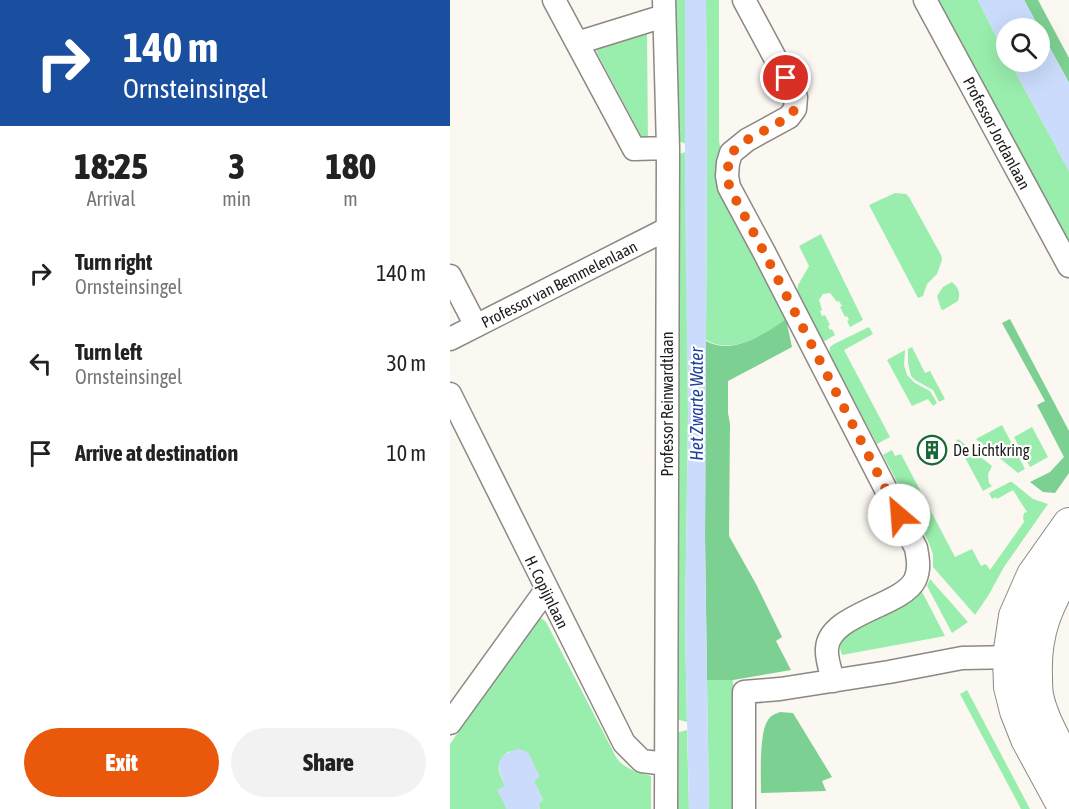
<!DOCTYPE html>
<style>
body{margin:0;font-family:"Asap Condensed",sans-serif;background:#f2f2f2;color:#222;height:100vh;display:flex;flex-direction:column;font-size:22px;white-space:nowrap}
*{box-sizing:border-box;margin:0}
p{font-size:20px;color:#767676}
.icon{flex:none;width:33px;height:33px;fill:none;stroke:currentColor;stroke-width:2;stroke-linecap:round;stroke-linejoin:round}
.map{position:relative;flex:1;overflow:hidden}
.panel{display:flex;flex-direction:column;background:#fff;width:450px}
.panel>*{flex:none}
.top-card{background:#1a4fa0;color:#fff;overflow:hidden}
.controls{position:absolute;left:546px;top:18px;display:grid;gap:12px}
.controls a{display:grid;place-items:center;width:54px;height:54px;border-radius:50%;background:#fff;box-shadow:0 6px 24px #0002;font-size:30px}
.pin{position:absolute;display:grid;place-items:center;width:51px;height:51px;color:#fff;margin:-26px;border:3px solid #fff;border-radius:50%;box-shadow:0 2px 6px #0007}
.me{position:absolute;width:66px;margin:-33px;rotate:333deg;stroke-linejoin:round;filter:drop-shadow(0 0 4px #0008)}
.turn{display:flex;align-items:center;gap:21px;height:126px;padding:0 24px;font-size:27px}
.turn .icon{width:78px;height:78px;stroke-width:2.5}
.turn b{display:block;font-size:42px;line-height:51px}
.eta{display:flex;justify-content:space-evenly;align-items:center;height:102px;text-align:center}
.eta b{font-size:36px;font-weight:800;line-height:42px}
.action{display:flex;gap:12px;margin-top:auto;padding:12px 24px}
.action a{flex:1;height:69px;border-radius:36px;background:#ea580c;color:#fff;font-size:24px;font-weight:800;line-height:69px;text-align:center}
.action a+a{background:#f2f2f2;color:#222}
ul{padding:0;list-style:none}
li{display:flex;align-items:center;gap:18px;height:90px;padding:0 24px}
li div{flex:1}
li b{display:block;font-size:22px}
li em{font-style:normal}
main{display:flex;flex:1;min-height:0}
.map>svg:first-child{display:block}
.green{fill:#99eead}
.forest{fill:#7cd091}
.water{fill:#cadbfb}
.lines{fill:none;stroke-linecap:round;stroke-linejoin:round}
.minor-casing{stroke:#8c8883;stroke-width:25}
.secondary-casing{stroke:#8c8883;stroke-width:34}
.minor{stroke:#fff;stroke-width:22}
.secondary{stroke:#fff;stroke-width:32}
.route{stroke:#ea580c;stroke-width:10;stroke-dasharray:0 18}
.labels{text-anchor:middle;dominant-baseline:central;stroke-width:4.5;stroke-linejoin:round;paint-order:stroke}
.street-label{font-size:16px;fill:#1e1d1b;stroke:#fff}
.poi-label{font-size:16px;fill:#1e1d1b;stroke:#fff;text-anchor:start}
.water-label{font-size:18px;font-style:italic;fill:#1d439c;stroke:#fff}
</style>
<main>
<section class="panel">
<div class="top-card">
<div class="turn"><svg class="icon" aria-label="right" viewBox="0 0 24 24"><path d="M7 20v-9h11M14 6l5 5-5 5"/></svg><div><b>140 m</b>Ornsteinsingel</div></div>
</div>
<div class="eta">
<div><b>18:25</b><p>Arrival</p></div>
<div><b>3</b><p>min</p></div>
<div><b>180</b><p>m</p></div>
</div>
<ul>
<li><svg class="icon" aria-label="right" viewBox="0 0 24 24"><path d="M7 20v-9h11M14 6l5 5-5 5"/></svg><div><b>Turn right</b><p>Ornsteinsingel</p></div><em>140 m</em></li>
<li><svg class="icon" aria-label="left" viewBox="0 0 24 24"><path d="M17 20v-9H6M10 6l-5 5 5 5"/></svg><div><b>Turn left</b><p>Ornsteinsingel</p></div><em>30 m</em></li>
<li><svg class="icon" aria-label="arrive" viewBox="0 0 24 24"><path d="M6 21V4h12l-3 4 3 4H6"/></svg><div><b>Arrive at destination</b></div><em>10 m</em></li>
</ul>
<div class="action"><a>Exit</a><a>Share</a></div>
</section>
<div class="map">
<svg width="619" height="809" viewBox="0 0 619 809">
<rect width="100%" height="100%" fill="#fbf7f1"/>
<path class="green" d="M 224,0 L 235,0 L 236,144 L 228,141 Z
M 256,0 L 269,0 L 269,141 L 271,151 L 336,319 C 314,334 283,356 256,340 L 257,151 Z
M 487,0 L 528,0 L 556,56 L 556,62 L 560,62 L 619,171 L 619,249 Z
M 192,32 L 197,33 L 198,143 L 195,143 L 146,51 L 151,46 Z
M 236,152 L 238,414 L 235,627 L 237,722 L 226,719 L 226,155 Z
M 445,193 L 456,194 L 459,197 L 491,255 L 492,260 L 487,274 L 477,284 L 473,296 L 468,298 L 419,205 Z
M 371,234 L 413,320 L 400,327 L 397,321 L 399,320 L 397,316 L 395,317 L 390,307 L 392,306 L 389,301 L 387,302 L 380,293 L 373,294 L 369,300 L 372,310 L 370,311 L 372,316 L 375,315 L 380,325 L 378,326 L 380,330 L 382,329 L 385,335 L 373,342 L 347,292 L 348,285 L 359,266 L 349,246 Z
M 502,282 C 508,287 511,293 508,301 L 493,310 L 491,309 L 487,296 L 493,287 Z
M 419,327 L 423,334 L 394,350 L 440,437 L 427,444 L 379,353 L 380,347 L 384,344 Z
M 462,347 L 475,373 L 480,371 L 495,399 L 489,402 L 483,390 L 465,380 L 461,376 L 458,363 L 458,349 Z
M 455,350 L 454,365 L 457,375 L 465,383 L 480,391 L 487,403 L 483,406 L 478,399 L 462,406 L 437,360 Z
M 552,425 L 575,469 L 568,473 L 526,439 Z
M 582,427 L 598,457 L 580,467 L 564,437 Z
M 508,439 L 542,466 L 538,474 L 539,483 L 542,486 L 533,491 L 506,441 Z
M 442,450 L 445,456 L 451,454 L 505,557 L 522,549 L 531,566 L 536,564 L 540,570 L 574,522 L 573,518 L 574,513 L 577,512 L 563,490 L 547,499 L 546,497 L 542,499 L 539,493 L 560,482 L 562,482 L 583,499 L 598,504 L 554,567 L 538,596 L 525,615 L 483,567 L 483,554 L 478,541 L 433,455 Z
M 480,579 L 518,622 L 502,633 L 477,586 Z
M 470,588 L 495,636 L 392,655 L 389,645 L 391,636 Z
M 91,618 L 96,622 L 166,757 C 174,769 187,772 201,776 L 201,809 L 90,809 L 88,804 L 93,800 L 84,781 L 59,751 C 44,762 48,771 55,786 L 48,790 L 57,809 L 0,809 L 0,744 L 79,628 Z
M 257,680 L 283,680 L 283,809 L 259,809 Z
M 517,690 L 580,809 L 571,809 L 510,694 Z
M 237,730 L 239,809 L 224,809 L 226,733 Z"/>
<path class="forest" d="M 574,0 L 588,0 L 619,58 L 619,83 Z
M 336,319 L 342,347 L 278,381 L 278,413 L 280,424 L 279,536 L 306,584 L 332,637 L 326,641 L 341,670 L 283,680 L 257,680 L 255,538 L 256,341 C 283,356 314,334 336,319 Z
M 560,319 L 619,431 L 619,473 L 605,493 L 593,492 L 580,482 L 600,472 L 614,457 L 587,405 L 595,401 L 552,323 Z
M 330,712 L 343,713 L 382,777 L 372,781 L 376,791 L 311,793 C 311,775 309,733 318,720 C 321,715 325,714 330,712 Z"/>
<path class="water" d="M 235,0 L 256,0 L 257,151 L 255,538 L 259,809 L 239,809 L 235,627 L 238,414 L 235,209 Z
M 528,0 L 574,0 L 589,28 L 556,28 L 556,56 Z
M 590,29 L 619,83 L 619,171 L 560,62 L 590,62 Z
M 69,749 L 78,752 L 90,777 L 84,781 L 93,800 L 88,804 L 90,809 L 57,809 L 47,790 L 55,786 C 46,766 45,754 69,749 Z"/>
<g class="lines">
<g class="minor-casing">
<path id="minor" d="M 104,0 L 184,149 L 218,148
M 214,0 L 218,148 L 216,809
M 294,0 L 346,97 L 345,109 L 339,117 L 297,140 L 281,153 L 278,163 L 277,176 L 279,187 L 314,252 L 466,548 C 468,559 470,569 465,580 C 452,606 378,614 377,649 C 376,658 381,672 383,681
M 475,0 L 619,266
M 127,43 L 214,16
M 0,276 L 26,326
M 0,339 L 217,229
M 0,394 L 174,743 L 192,761 L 216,764
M 0,723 L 96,590
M 294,809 L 294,692 L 330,689 L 439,672 L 512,658 L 572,657"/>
</g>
<g class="secondary-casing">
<path id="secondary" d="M 619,567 C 597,605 584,632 586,677 C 586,683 586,689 587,695 C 592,721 608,745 619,768
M 615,809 L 577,739 L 566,711 L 560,687 L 559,656 L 565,616 L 583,575 L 619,524"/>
</g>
<use href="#minor" class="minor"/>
<use href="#secondary" class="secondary"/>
</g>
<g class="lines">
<path class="route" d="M 336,78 L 346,97 L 345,109 L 339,117 L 297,140 L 281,153 L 278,163 L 279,187 L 314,252 L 449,515"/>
</g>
<defs>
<g id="building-ring" transform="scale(1.5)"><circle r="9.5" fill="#fff" stroke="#186737" stroke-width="1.5"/><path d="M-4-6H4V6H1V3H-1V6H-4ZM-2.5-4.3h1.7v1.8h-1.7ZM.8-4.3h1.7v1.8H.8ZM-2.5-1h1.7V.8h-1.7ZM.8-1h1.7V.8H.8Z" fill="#186737"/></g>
</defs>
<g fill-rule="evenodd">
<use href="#building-ring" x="482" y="450"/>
</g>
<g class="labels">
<g class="street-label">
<text transform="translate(547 133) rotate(62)">Professor Jordanlaan</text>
<text transform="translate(109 284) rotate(-27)">Professor van Bemmelenlaan</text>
<text transform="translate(217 404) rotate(-90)">Professor Reinwardtlaan</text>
<text transform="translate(97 592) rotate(64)">H. Copijnlaan</text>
</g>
<g class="poi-label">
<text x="503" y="450">De Lichtkring</text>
</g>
<g class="water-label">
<text transform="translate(246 404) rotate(-90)">Het Zwarte Water</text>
</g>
</g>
</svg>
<div class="controls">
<a><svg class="icon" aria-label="search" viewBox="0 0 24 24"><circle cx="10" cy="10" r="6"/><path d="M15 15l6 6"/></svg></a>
</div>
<div class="pin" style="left:336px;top:78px;background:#d93025"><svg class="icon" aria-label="arrive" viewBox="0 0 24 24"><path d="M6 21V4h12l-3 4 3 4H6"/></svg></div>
<svg class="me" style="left:449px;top:515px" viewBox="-20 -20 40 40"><circle r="19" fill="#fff"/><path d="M0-13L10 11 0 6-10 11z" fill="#ea580c"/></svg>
</div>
</main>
